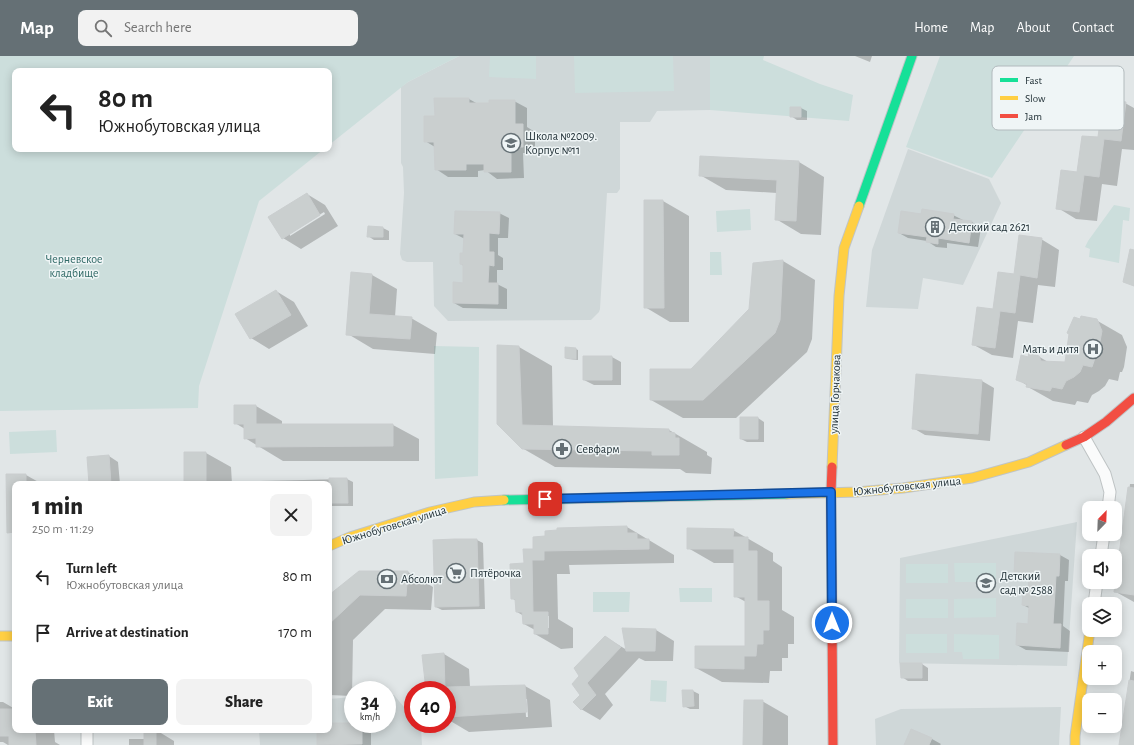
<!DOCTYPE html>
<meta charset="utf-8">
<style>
body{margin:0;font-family:"Alegreya Sans",sans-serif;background:#f2f2f2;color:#222;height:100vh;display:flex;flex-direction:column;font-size:15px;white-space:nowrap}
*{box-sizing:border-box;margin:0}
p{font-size:13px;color:#767676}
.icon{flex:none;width:22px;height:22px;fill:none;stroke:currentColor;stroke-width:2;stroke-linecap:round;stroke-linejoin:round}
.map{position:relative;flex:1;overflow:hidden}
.sheet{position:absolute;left:12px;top:425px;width:320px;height:252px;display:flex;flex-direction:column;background:#fff;border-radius:8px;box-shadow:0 2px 10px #0003}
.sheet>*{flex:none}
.banner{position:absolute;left:12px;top:12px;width:320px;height:84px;border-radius:8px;box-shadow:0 2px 10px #0003;background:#fff;color:#222;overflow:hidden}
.needle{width:26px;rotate:23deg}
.controls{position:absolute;left:1082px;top:445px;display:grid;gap:8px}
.controls a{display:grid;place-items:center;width:40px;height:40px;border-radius:8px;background:#fff;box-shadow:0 2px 10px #0003;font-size:20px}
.speed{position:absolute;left:344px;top:625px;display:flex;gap:8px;font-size:20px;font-weight:700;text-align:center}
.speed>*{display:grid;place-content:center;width:52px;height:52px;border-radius:50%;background:#fff;box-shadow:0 2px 10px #0003;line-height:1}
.speed small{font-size:10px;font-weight:400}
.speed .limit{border:6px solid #d22;background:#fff;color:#111}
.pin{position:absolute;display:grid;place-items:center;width:34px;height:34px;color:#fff;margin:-17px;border-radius:8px;box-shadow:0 2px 6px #0006}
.me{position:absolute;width:44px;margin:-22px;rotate:0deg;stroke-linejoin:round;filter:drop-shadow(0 0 3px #0008)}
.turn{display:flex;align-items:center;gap:14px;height:84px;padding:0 20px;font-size:18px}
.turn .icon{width:52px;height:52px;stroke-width:2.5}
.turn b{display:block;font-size:28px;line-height:34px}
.round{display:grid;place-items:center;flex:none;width:42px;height:42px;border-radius:8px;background:#f2f2f2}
.head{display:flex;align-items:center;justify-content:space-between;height:68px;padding:0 20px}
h1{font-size:24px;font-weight:800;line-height:30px}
.button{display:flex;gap:8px;margin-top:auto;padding:8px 20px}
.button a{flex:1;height:46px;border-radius:8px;background:#657075;color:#fff;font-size:16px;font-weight:800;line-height:46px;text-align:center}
.button a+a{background:#f2f2f2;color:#222}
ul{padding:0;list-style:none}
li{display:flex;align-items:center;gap:12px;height:56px;padding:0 20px}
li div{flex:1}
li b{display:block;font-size:15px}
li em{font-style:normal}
header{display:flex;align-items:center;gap:24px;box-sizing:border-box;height:56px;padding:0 20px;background:#657075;color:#fff}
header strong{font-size:19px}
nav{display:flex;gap:22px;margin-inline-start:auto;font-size:14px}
.search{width:280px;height:36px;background:#f2f2f2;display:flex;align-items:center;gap:10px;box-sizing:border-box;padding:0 14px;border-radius:8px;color:#767676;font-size:15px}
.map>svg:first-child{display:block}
.built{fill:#cfd7d8}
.green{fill:#ccdedc}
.shadow{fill:#0003;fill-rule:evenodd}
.building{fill:#cacfcf;stroke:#cacecf}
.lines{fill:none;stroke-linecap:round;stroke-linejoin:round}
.street-casing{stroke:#bec3c4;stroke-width:13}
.fast-casing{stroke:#bfc4c6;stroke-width:11}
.slow-casing{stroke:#bfc4c6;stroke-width:11}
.jam-casing{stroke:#bfc4c6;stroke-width:11}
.street{stroke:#fafbfb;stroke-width:11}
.fast{stroke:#16e098;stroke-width:9}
.slow{stroke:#ffcf43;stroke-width:9}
.jam{stroke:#f24e42;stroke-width:9}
.route-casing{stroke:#114b97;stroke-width:10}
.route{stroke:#1a73e8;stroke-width:7}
.labels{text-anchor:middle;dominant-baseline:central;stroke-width:3;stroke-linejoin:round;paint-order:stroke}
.poi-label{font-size:12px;fill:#223137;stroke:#eff5f6;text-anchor:start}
.park-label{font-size:12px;fill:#306966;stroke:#eff5f6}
.street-label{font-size:12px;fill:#223137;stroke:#eff5f6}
.key{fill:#eff5f6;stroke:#b2babd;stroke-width:1}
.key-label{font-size:11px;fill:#223137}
</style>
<header>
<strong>Map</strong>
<div class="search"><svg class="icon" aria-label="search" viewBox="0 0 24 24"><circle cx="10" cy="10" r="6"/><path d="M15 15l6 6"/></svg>Search here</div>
<nav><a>Home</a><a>Map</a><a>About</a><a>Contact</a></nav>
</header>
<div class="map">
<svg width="1134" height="689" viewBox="0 0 1134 689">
<rect width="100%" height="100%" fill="#e1e6e7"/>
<path class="built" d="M 459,0 L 710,0 L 710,54 L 657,55 L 650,66 L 620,66 L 620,133 L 617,137 L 607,137 L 600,253 L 599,256 L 591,264 L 448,265 L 434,250 L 433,206 L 407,206 L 402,204 L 400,198 L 404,137 L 403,111 L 401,107 L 401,31 L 408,26 Z
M 908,93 L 989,123 L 1001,147 L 963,229 L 923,222 L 918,253 L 866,251 L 872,194 Z
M 1077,466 L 1067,610 L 899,607 L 900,502 Z
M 394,639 L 413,662 L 413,668 L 418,668 L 421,671 L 422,689 L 260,689 L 259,674 L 329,674 L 329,643 L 353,641 L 353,668 L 387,668 L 387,640 Z
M 1061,651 L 1059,689 L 876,689 L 875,663 L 901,653 Z"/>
<path class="green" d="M 0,0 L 459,0 L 408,26 L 329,89 L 329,15 L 15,15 L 15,93 L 324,93 L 259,145 L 199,330 L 198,352 L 0,355 Z
M 490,0 L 536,0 L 536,23 L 489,21 Z
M 574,0 L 673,0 L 674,35 L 575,37 Z
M 710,0 L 764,0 L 763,4 L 820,28 L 853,39 L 849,65 L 710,54 Z
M 940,0 L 1074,0 L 992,122 L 906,91 Z
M 1114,149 L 1130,152 L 1129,165 L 1123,164 L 1119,207 L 1089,201 L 1090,193 L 1085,191 L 1088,185 Z
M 750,153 L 751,174 L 717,176 L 716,155 Z
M 710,196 L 721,196 L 722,219 L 710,219 Z
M 434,290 L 479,291 L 478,420 L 435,423 Z
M 56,374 L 57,396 L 10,398 L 9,376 Z
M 954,507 L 996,507 L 996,526 L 955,526 Z
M 906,508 L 948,508 L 948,527 L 906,527 Z
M 679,532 L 712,532 L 712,546 L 680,546 Z
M 593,536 L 630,536 L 629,556 L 593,556 Z
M 996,542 L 996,561 L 954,562 L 954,543 Z
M 906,543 L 948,543 L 948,562 L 906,562 Z
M 906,578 L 947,578 L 947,597 L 906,597 Z
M 954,578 L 999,579 L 999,603 L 963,603 L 962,596 L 954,596 Z
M 651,624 L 667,625 L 666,646 L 650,645 Z"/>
<path class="shadow" d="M 855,0 L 872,0 L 870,6 Z
M 469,43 L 478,48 L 514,45 L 527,52 L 527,71 L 535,76 L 535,97 L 523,97 L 524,122 L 497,123 L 485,114 L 478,115 L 478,121 L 448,121 L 436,113 L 435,91 L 425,85 L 436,61 Z
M 1125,47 L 1134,52 L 1134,94 L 1122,93 L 1117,130 L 1102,128 L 1097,165 L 1076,163 L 1058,152 L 1099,83 Z
M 801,52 L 807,55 L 807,64 L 797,64 L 791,60 Z
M 799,106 L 824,121 L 821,179 L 801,178 L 776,163 L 777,137 L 726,134 L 700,119 Z
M 307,138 L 325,149 L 338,170 L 301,193 L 283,182 ZM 324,156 L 325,158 L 290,180 L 290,177 Z
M 645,145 L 663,145 L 689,160 L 689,266 L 670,266 L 645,251 Z
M 499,157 L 509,162 L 508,182 L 498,182 L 498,199 L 503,202 L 503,214 L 497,214 L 497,228 L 507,233 L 507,253 L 463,252 L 454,247 L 464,228 L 464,210 L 461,208 L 464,198 L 465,183 L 455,178 Z
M 953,159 L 963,164 L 962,165 L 972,166 L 981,172 L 978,191 L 947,187 L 947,192 L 936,191 L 927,185 L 908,182 L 899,177 L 922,160 Z
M 369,171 L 383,172 L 389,175 L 389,184 L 374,184 L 368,180 Z
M 1041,183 L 1059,194 L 1055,231 L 1038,229 L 1033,267 L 1018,265 L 1013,302 L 992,299 L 974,289 L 994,254 Z
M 783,205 L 815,224 L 812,283 L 807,296 L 736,362 L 683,362 L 651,344 L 692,314 L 750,254 Z
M 372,219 L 397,233 L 395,261 L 411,262 L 437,277 L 435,298 L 373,293 L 348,278 Z
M 276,235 L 294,246 L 308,270 L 269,293 L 251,282 Z
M 1080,264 L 1096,264 L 1122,279 L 1127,291 L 1124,311 L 1122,316 L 1120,316 L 1118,325 L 1109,323 L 1105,330 L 1099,335 L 1092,339 L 1088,347 L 1077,345 L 1075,349 L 1053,345 L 1028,331 L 1028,330 L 1017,323 L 1028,302 L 1038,300 L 1048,306 L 1066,307 Z
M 498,290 L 519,291 L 552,310 L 553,371 L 669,374 L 707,396 L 707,399 L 712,402 L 711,418 L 686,417 L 680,413 L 555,411 L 522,392 Z
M 576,293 L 578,294 L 578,304 L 568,303 L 566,302 Z
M 584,301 L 612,301 L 621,306 L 621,329 L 594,329 L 584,324 Z
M 917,319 L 982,325 L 994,332 L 990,385 L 925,379 L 913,372 Z
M 235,350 L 256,350 L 282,365 L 282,369 L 393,369 L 419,383 L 419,405 L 283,405 L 245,382 L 245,373 L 235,367 Z
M 758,362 L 764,366 L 764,386 L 747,386 L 741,383 Z
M 206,397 L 231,411 L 232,428 L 185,428 Z
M 109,400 L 118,406 L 120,428 L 90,428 Z
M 7,419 L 26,419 L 42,428 L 15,428 L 15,464 Z
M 347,423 L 353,426 L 353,450 L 329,450 L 329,428 L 259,428 L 259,425 Z
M 1130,428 L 1134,428 L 1134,546 L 1116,536 Z
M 627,471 L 674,499 L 674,507 L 569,509 L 570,518 L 557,518 L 558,563 L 573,572 L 573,592 L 561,593 L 535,578 L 535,574 L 524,568 L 524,560 L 517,556 L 516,545 L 512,542 L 525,508 L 534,494 ZM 547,560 L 549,560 L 549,572 L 547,572 Z
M 733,474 L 773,497 L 773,505 L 782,511 L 782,554 L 794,561 L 794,588 L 788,588 L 788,602 L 782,602 L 782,615 L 770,615 L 769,627 L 722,626 L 696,612 L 746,591 L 746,546 L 735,540 L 735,507 L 714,507 L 688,492 Z
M 15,475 L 15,481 L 12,478 Z
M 477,484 L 483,487 L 485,553 L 442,554 L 436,551 L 434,485 Z
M 1016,497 L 1060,499 L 1069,504 L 1068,525 L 1065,525 L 1063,570 L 1070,575 L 1069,596 L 1026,594 L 1017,589 L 1029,569 L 1029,552 L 1023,549 L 1029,539 L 1029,524 L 1024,524 L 1015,519 Z
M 408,516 L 433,531 L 431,554 L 385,553 L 353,584 L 352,640 L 329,639 L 329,540 Z
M 656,574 L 674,585 L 673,605 L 645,605 L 639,602 L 605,638 L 613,649 L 600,664 L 581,653 L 580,620 L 605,581 L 627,594 Z
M 444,598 L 469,613 L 470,631 L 525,630 L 550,644 L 552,671 L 469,676 L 447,663 L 447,634 L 427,634 ZM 525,643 L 527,643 L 528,661 L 526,661 Z
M 901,608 L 922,608 L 928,612 L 928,625 L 908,625 L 902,621 Z
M 1131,615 L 1134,616 L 1134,689 L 1120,689 Z
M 693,635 L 699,638 L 699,653 L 690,653 L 684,650 Z
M 762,645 L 788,660 L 788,689 L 744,689 Z
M 0,646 L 3,646 L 15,653 L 15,674 L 54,674 L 55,686 L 60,689 L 8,689 L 3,686 L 0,686 Z
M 329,668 L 362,668 L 371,673 L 371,689 L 318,689 L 318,674 L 329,674 Z
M 145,674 L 156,674 L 174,685 L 174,689 L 129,689 L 129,683 L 145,683 Z
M 226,674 L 236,674 L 236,677 L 228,677 L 226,676 Z
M 932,683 L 941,688 L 940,689 L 905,689 Z"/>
<path class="building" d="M 434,42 L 469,42 L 469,47 L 489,47 L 489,44 L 515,44 L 515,68 L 523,68 L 523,91 L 511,91 L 511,116 L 484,116 L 484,108 L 466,108 L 466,114 L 435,114 L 434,86 L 424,86 L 424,60 L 435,60 Z
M 1103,43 L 1126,46 L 1121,85 L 1104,83 L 1099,121 L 1084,119 L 1079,156 L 1056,153 L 1061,114 L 1077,116 L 1082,80 L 1098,81 Z
M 790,51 L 801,51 L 801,61 L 790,61 Z
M 700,100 L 799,105 L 796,165 L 775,164 L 777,124 L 699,120 Z
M 307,137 L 320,159 L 282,183 L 268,161 Z
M 644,144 L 663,144 L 664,252 L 644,252 Z
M 922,153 L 954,158 L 953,163 L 972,165 L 969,187 L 938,182 L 938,188 L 926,186 L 927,181 L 898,177 L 901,155 L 921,158 Z
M 455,155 L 500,156 L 499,178 L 489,177 L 489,196 L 494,196 L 494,210 L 489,209 L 488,227 L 498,227 L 498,248 L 453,247 L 453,226 L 463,227 L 463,209 L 460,208 L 460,197 L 463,197 L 464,178 L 454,178 Z
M 368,170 L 383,171 L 383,181 L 367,181 Z
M 1019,179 L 1042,182 L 1037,222 L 1020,219 L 1015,257 L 1000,255 L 995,292 L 972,289 L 977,251 L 993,253 L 998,216 L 1014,218 Z
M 1130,193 L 1134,194 L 1134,230 L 1123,226 Z
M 783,204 L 780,264 L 775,277 L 703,344 L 650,344 L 650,313 L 691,313 L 749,253 L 753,207 Z
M 351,216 L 372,218 L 369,258 L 412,261 L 410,283 L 346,279 Z
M 276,234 L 291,259 L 250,283 L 235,258 Z
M 1081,260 L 1097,263 L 1102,275 L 1098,296 L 1096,302 L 1095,302 L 1092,311 L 1083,309 L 1080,316 L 1074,321 L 1066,325 L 1062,333 L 1052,331 L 1050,335 L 1026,331 L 1027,328 L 1016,324 L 1021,299 L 1028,301 L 1029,297 L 1039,300 L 1041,305 L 1065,306 L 1069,278 L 1067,277 L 1074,261 L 1080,263 Z
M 497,289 L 519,290 L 522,369 L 669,373 L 669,376 L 675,377 L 675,382 L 679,382 L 679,399 L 652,399 L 652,395 L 522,393 L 497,368 Z
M 565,291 L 576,292 L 576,303 L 565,302 Z
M 583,300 L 612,300 L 612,324 L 583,324 Z
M 916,318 L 982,324 L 978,378 L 912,373 Z
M 234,349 L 256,349 L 256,368 L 393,368 L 393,390 L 256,391 L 256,382 L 244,383 L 244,368 L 234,368 Z
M 740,361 L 758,361 L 758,383 L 740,383 Z
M 184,396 L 206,396 L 206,428 L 184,428 Z
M 109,399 L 111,428 L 89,428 L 87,401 Z
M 6,418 L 26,418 L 26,428 L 15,428 L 15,476 L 7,477 Z
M 329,422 L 347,422 L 348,447 L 329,447 Z
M 1128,431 L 1134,432 L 1134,539 L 1114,536 Z
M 627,470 L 627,477 L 637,477 L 637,483 L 649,483 L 649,493 L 544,495 L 544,504 L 532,504 L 533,556 L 548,556 L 548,578 L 534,578 L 534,568 L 523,568 L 522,556 L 516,556 L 515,543 L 511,543 L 510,508 L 524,507 L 523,493 L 533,493 L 533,481 L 545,480 L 545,475 L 557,474 L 557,472 Z
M 687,472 L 734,473 L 733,481 L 748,481 L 748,495 L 757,495 L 757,545 L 769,545 L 769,574 L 763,574 L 763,588 L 757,588 L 756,600 L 744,600 L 744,613 L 695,612 L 695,590 L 745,590 L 745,541 L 734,541 L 734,493 L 687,493 Z
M 455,483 L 477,483 L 479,550 L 435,551 L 433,484 Z
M 1015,496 L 1060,498 L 1059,520 L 1056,520 L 1053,568 L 1061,568 L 1060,592 L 1016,589 L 1017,567 L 1028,568 L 1029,550 L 1022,549 L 1023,537 L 1028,538 L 1029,520 L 1014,520 Z
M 359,515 L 408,515 L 406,540 L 360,539 L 329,568 L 329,539 Z
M 622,572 L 656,573 L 655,595 L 626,595 Z
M 605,580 L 621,591 L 587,627 L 596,639 L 581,654 L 573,646 L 580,639 L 572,628 L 579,620 L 574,612 Z
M 444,597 L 445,634 L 426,634 L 422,599 Z
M 900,607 L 922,607 L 922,622 L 901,622 Z
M 1129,624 L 1134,625 L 1134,689 L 1119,689 Z
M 525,629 L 527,656 L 447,661 L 447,631 Z
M 682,634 L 693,634 L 694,650 L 683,651 Z
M 744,644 L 763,644 L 762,689 L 743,689 Z
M 0,653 L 15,653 L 15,674 L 35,674 L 36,689 L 9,689 L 9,680 L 0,680 Z
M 329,667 L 353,667 L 353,668 L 362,668 L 362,688 L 317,689 L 317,674 L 329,674 Z
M 911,673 L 932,682 L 929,689 L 904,689 Z
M 144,674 L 156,674 L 156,689 L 144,689 Z"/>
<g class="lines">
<g class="street-casing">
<path id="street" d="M 1084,381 L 1105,418 L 1110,436 L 1108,452
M 1101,500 L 1104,478
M 1094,548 L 1097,526
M 87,674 L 87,689"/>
</g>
<g class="fast-casing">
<path id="fast" d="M 859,150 L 912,0
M 504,444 L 787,438"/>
</g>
<g class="slow-casing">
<path id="slow" d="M 832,411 L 839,240 L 844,192 L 859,150
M 787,438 L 857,436 L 903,432 L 972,422 L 1029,406 L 1066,389
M 329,490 L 350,481 L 430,456 L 474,446 L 504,444
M 0,580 L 15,580
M 1075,689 L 1075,680 L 1090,574"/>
</g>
<g class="jam-casing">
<path id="jam" d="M 1066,389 L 1084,381 L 1106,366 L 1134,342
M 832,411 L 831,436 L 833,689"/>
</g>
<use href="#street" class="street"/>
<use href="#fast" class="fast"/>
<use href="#slow" class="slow"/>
<use href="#jam" class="jam"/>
</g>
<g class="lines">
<g class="route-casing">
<path id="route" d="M 545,443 L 831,436 L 832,567"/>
</g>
<use href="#route" class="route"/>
</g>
<defs>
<g id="school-ring" transform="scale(1)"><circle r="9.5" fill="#eff5f6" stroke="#657075" stroke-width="1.5"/><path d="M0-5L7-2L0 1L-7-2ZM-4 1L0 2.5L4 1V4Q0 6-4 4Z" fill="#657075"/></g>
<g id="building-ring" transform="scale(1)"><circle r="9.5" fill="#eff5f6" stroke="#657075" stroke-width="1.5"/><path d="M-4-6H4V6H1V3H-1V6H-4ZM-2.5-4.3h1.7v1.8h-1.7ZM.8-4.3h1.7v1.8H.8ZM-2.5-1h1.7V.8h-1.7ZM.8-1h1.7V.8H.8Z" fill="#657075"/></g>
<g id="hospital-ring" transform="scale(1)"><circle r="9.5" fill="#eff5f6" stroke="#657075" stroke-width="1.5"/><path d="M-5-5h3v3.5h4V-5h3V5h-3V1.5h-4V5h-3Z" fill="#657075"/></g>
<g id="pharmacy-ring" transform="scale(1)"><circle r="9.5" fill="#eff5f6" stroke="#657075" stroke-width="1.5"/><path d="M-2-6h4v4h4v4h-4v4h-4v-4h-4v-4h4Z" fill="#657075"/></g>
<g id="supermarket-ring" transform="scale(1)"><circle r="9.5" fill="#eff5f6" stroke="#657075" stroke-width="1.5"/><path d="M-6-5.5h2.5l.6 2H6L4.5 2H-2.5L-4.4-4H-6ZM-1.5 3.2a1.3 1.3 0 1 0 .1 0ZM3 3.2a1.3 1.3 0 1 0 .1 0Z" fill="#657075"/></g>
<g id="bank-ring" transform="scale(1)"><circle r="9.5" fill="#eff5f6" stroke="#657075" stroke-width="1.5"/><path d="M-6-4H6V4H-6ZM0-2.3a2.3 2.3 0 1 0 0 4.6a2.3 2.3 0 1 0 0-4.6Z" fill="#657075"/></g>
</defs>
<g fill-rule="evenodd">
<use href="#school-ring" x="511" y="87"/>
<use href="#building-ring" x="935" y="171"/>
<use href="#hospital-ring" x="1093" y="293"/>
<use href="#pharmacy-ring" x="562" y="393"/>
<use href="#supermarket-ring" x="456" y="517"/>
<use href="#bank-ring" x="387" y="523"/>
<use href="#school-ring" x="986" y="527"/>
</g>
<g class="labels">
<g class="poi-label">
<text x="525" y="80">Школа №2009.<tspan x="525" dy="14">Корпус №11</tspan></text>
<text x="949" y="171">Детский сад 2621</text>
<text x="1079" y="293" text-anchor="end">Мать и дитя</text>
<text x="576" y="393">Севфарм</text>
<text x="470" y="517">Пятёрочка</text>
<text x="1000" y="520">Детский<tspan x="1000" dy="14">сад № 2588</tspan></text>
<text x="401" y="523">Абсолют</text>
</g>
<g class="park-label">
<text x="74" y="203">Черневское<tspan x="74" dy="14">кладбище</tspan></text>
</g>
<g class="street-label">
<text transform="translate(835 338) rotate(-88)">улица Горчакова</text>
<text transform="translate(907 430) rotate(-6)">Южнобутовская улица</text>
<text transform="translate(394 469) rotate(-17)">Южнобутовская улица</text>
</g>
</g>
<rect x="992" y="10" width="132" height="64" rx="6" class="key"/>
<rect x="1000" y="22" width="18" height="4" fill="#16e098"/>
<rect x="1000" y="40" width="18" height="4" fill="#ffcf43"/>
<rect x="1000" y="58" width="18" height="4" fill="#f24e42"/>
<g class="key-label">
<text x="1025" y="28">Fast</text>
<text x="1025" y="46">Slow</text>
<text x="1025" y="64">Jam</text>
</g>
</svg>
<div class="controls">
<a><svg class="needle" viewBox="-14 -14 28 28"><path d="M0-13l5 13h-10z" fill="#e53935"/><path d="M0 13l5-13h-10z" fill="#767676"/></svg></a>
<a><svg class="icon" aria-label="sound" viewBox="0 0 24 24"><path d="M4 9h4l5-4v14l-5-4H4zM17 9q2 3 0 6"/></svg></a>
<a><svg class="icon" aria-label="layers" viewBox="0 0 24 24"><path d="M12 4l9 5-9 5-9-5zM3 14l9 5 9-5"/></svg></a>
<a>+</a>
<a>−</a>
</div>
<div class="speed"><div>34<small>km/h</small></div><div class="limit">40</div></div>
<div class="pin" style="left:545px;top:443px;background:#d93025"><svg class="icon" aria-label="arrive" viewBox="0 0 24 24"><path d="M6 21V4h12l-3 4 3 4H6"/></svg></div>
<svg class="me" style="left:832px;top:567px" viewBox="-20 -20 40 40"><circle r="17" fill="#1a73e8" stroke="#fff" stroke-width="3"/><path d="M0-11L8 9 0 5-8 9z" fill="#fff"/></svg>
<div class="banner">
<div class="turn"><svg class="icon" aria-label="left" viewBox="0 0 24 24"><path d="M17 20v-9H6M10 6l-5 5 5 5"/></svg><div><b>80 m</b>Южнобутовская улица</div></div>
</div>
<section class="sheet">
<div class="head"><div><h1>1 min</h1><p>250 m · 11:29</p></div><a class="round"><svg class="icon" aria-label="close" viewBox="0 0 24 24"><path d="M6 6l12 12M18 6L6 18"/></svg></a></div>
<ul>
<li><svg class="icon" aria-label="left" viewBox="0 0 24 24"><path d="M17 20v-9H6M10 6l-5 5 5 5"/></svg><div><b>Turn left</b><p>Южнобутовская улица</p></div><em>80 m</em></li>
<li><svg class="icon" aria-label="arrive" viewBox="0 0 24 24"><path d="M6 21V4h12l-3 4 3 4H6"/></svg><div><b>Arrive at destination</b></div><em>170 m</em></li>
</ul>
<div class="button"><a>Exit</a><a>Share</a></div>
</section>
</div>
